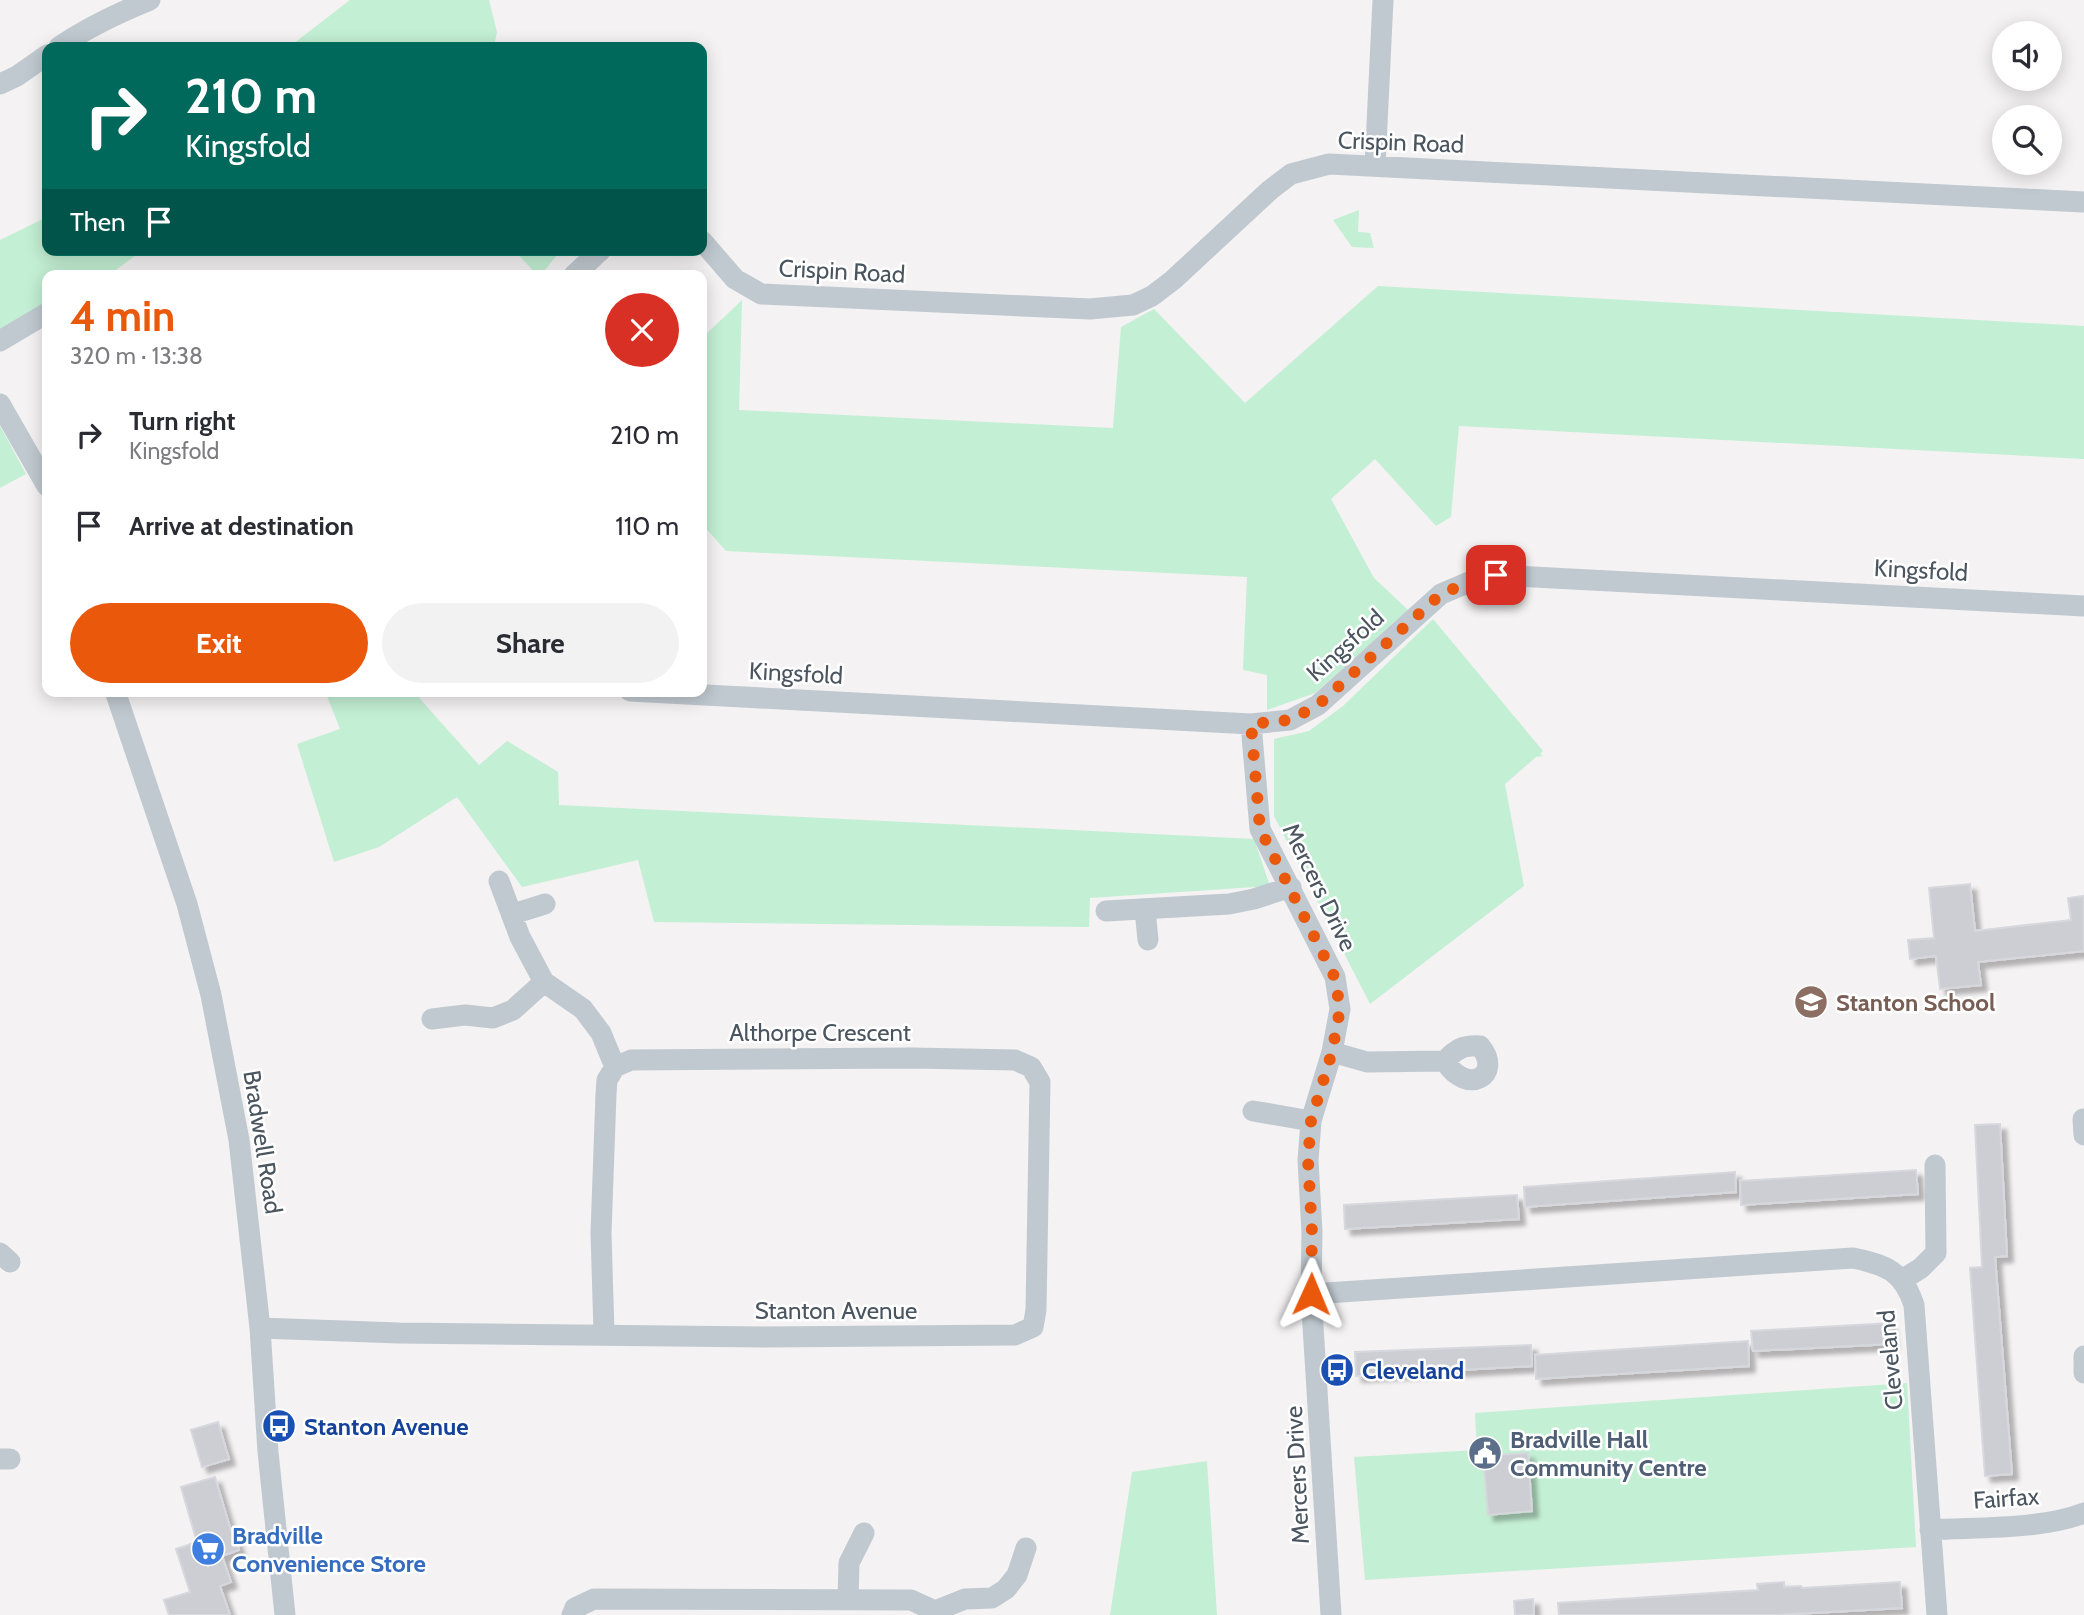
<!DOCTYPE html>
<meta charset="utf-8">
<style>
body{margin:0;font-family:Cabin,sans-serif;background:#f2f2f3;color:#2b2b33;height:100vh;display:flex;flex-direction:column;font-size:26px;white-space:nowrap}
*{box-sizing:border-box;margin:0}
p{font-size:23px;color:#7c7c81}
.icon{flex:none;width:38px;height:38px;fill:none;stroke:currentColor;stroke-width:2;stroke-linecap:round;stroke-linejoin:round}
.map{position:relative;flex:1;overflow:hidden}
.sheet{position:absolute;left:42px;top:270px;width:665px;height:427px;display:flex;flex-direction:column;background:#fff;border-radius:14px;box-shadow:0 4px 18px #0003}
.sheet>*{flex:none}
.hud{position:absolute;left:42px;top:42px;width:665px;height:214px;border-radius:14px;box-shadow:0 4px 18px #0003;background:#00695c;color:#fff;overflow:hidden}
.controls{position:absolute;left:1992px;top:21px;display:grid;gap:14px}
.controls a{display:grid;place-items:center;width:70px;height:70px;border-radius:50%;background:#fff;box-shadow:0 4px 18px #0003;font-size:35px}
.pin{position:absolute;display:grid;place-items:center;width:60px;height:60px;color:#fff;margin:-30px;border-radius:14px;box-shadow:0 4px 10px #0006}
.me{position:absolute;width:77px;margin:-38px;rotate:1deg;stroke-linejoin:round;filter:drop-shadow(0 0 5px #0008)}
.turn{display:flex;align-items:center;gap:24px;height:147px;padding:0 28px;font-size:32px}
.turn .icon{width:91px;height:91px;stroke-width:2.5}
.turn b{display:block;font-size:49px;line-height:60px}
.then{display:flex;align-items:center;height:66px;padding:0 28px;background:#0003;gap:14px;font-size:26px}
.round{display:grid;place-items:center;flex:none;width:74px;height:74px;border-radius:37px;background:#f2f2f3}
.summary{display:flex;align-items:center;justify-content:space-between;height:119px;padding:0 28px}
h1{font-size:42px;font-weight:700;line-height:52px;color:#ea580c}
.cta{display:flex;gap:14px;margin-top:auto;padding:14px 28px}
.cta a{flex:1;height:80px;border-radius:42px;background:#ea580c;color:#fff;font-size:28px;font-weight:700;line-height:80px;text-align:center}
.cta a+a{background:#f2f2f3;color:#2b2b33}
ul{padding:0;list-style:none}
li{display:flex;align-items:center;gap:21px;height:91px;padding:0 28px}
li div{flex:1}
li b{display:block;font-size:26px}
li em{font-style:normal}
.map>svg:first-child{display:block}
.green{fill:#c3efd4}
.building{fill:#ccced4;stroke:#d6d8dd;stroke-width:2;filter:url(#shadow)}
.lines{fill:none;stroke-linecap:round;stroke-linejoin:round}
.minor{stroke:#c0c9d0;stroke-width:21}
.route{stroke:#ea580c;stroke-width:12;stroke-dasharray:0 21.6}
.labels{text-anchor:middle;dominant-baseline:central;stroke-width:5;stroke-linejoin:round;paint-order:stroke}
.street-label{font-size:24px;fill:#4a555f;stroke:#fff}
.education-label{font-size:24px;font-weight:bold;fill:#785e54;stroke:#fff;text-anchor:start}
.transit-label{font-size:24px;font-weight:bold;fill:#164399;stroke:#fff;text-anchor:start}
.service-label{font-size:24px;font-weight:bold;fill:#4e5e75;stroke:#fff;text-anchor:start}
.shop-label{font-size:24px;font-weight:bold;fill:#366cbe;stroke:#fff;text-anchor:start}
</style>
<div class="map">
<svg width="2084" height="1615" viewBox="0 0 2084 1615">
<defs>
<filter id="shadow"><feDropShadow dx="6" dy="6" stdDeviation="2" flood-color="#0004"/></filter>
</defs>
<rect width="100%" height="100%" fill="#f4f2f2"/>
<path class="green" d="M 350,0 L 489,0 L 497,32 L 494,47 L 289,47 Z
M 1359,210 L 1358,232 L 1370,233 L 1374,248 L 1352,247 L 1333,220 Z
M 47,217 L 47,250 L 143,250 L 109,275 L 47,275 L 47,309 L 0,332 L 0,240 Z
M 514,250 L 561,250 L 541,275 L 537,275 Z
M 1378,286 L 2084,326 L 2084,459 L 1459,426 L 1451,517 L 1436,526 L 1375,459 L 1331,499 L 1374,578 L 1408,610 L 1315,693 L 1267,710 L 1267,675 L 1243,670 L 1247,577 L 726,551 L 702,524 L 702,338 L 742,300 L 739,410 L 1113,428 L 1121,327 L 1154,309 L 1245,403 Z
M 0,426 L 26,474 L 0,488 Z
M 1433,619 L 1543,751 L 1540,754 L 1543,756 L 1536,757 L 1505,784 L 1524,886 L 1370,1004 L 1274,816 L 1274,739 L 1309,731 L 1343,706 Z
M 325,691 L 413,691 L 479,765 L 507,741 L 558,772 L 559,805 L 1254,839 L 1270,886 L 1090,898 L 1089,927 L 654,922 L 638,860 L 522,887 L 457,797 L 379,847 L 334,862 L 297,744 L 340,729 Z
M 1907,1383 L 1916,1547 L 1365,1580 L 1354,1457 L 1477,1450 L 1475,1413 Z
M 1207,1461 L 1217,1615 L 1110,1615 L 1132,1472 Z"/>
<path class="building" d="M 1970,884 L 1975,931 L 2071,920 L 2068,898 L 2084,896 L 2084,951 L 1978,962 L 1981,985 L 1940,989 L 1936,956 L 1910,959 L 1908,940 L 1934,938 L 1929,888 Z
M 2000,1124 L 2007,1256 L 1995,1257 L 2012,1474 L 1985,1476 L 1970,1268 L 1982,1267 L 1975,1125 Z
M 1916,1170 L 1918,1194 L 1741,1205 L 1740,1181 Z
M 1735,1172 L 1736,1192 L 1525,1207 L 1524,1187 Z
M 1517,1195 L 1519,1219 L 1345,1229 L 1344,1205 Z
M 1890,1323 L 1892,1344 L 1753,1351 L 1751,1331 Z
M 1748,1341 L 1749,1366 L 1536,1379 L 1535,1355 Z
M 1531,1345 L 1532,1366 L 1356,1376 L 1355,1352 Z
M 218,1422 L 229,1459 L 202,1467 L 191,1430 Z
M 1528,1453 L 1532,1511 L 1488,1515 L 1483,1456 Z
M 215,1477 L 231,1531 L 233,1531 L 239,1550 L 222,1556 L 231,1582 L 220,1586 L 230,1615 L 169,1615 L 164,1600 L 190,1592 L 176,1549 L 197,1542 L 181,1487 Z
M 1784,1582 L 1784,1587 L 1801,1586 L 1802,1588 L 1900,1582 L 1902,1608 L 1776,1615 L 1559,1615 L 1558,1603 L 1758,1590 L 1757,1584 Z
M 1533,1599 L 1534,1615 L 1515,1615 L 1514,1601 Z"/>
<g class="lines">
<path class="minor" d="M 59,47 C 88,27 118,13 150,0
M 0,84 L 17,76 L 47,55
M 1375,166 L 1383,0
M 702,241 L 735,279 L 761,294 L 1090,309 L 1133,305 L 1152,296 L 1173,280 L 1270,190 L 1291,174 L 1329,164 L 2084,202
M 574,275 L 601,250
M 0,341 L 47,313
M 0,404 L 47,486
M 115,691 L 187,904 L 211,995 L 239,1140 L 260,1328 L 268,1452 L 285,1615
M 630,691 L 1251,724 L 1290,720 L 1318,705 L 1441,594 L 1474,580 L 1496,575 L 2084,606
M 1251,724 L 1260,829 L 1335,977 L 1340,1009 L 1332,1052 L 1311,1121 L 1308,1160 L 1312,1232 L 1311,1294 L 1331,1615
M 499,881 L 520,937 L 544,982 L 583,1009 L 601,1033 L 615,1067
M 1145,910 L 1148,940
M 1106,911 L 1229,904 L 1254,899 L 1291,887
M 513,914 L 545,904
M 432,1019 L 465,1015 L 493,1018 L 513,1010 L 544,982
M 1332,1052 L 1367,1062 L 1445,1061 C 1456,1049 1463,1045 1480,1046 C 1504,1075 1467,1097 1445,1061
M 1253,1111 L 1311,1121
M 2083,1119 L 2084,1135
M 0,1253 L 10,1262
M 1902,1280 L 1921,1268 L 1936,1253 L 1935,1165
M 1311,1294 L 1853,1258 C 1886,1265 1903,1271 1914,1305 L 1937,1615
M 260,1328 L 399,1333 L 766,1337 L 1015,1335 L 1033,1327 L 1036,1310 L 1040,1082 L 1031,1067 L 1015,1060 L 912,1058 L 631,1060 L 615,1067 L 607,1080 L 606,1094 L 601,1233 L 604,1333
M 2084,1356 L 2084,1373
M 0,1459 L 10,1459
M 1930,1530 C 1978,1527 2039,1530 2084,1513
M 848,1600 L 849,1563 L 864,1533
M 935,1611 L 965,1599 L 992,1598 L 1006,1589 L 1017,1575 L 1026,1548
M 572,1615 L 575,1608 L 594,1599 L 911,1600 L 935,1611 L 936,1615"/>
</g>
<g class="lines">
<path class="route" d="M 1311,1294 L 1312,1232 L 1308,1160 L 1311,1121 L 1332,1052 L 1340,1009 L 1335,978 L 1260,829 L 1251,724 L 1290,720 L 1318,705 L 1441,594 L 1474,580 L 1496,575"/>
</g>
<defs>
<g id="school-disc" transform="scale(1.75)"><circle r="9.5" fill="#8d6e63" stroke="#fff"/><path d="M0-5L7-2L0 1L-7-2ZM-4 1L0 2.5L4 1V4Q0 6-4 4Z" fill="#fff"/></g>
<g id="bus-disc" transform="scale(1.75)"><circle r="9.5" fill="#1a4fb4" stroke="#fff"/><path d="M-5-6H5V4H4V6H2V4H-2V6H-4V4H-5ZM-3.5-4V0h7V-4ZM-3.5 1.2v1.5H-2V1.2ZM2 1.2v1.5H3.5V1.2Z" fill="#fff"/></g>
<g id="civic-disc" transform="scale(1.75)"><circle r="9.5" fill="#5c6f8a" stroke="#fff"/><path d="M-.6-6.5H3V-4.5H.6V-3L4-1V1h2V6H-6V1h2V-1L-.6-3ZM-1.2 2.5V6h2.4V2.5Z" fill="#fff"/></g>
<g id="supermarket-disc" transform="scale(1.75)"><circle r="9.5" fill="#3f7fe0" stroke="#fff"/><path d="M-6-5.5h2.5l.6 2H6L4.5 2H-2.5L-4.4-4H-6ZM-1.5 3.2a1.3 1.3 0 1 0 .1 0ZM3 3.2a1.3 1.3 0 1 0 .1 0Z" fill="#fff"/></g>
</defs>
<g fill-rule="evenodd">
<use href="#school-disc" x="1811" y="1002"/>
<use href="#bus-disc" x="1337" y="1370"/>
<use href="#bus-disc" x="279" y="1426"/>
<use href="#civic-disc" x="1485" y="1453"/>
<use href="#supermarket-disc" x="208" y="1549"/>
</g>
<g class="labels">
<g class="street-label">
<text transform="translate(1401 142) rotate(2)">Crispin Road</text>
<text transform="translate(842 271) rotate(3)">Crispin Road</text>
<text transform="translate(1921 570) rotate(3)">Kingsfold</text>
<text transform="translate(1345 645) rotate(-42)">Kingsfold</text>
<text transform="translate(796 673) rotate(3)">Kingsfold</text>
<text transform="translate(1320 887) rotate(64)">Mercers Drive</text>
<text x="820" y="1032">Althorpe Crescent</text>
<text transform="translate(263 1142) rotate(81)">Bradwell Road</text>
<text x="836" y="1310">Stanton Avenue</text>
<text transform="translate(1890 1360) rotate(-95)">Cleveland</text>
<text transform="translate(1297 1475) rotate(-93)">Mercers Drive</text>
<text transform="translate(2006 1498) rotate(-4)">Fairfax</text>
</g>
<g class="education-label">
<text x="1836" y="1002">Stanton School</text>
</g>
<g class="transit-label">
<text x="1362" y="1370">Cleveland</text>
<text x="304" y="1426">Stanton Avenue</text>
</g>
<g class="service-label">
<text x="1510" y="1439">Bradville Hall<tspan x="1510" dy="28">Community Centre</tspan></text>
</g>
<g class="shop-label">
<text x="232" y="1535">Bradville<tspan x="232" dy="28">Convenience Store</tspan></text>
</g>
</g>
</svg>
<div class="controls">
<a><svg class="icon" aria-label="sound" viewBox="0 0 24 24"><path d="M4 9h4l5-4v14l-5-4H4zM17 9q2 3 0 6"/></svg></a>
<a><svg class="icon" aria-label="search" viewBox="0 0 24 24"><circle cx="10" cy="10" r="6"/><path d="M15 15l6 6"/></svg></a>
</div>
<div class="pin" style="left:1496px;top:575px;background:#d93025"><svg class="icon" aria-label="arrive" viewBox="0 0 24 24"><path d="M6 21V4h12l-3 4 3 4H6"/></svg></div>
<svg class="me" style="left:1311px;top:1294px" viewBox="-20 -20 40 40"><path d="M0-17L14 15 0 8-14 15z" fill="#ea580c" stroke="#fff" stroke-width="4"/></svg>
<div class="hud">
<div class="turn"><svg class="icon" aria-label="right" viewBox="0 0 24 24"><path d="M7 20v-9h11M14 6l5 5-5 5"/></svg><div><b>210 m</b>Kingsfold</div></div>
<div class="then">Then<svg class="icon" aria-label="arrive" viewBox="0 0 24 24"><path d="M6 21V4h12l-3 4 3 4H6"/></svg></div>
</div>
<section class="sheet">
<div class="summary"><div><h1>4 min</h1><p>320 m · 13:38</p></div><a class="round" style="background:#d93025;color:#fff"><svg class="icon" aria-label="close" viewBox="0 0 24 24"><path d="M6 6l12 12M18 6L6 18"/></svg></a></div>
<ul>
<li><svg class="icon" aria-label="right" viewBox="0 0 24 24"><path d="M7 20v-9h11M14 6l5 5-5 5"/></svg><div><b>Turn right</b><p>Kingsfold</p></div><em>210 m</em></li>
<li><svg class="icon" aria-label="arrive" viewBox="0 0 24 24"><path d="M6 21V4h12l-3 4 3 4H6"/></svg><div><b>Arrive at destination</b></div><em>110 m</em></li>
</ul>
<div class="cta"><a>Exit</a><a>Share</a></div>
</section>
</div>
